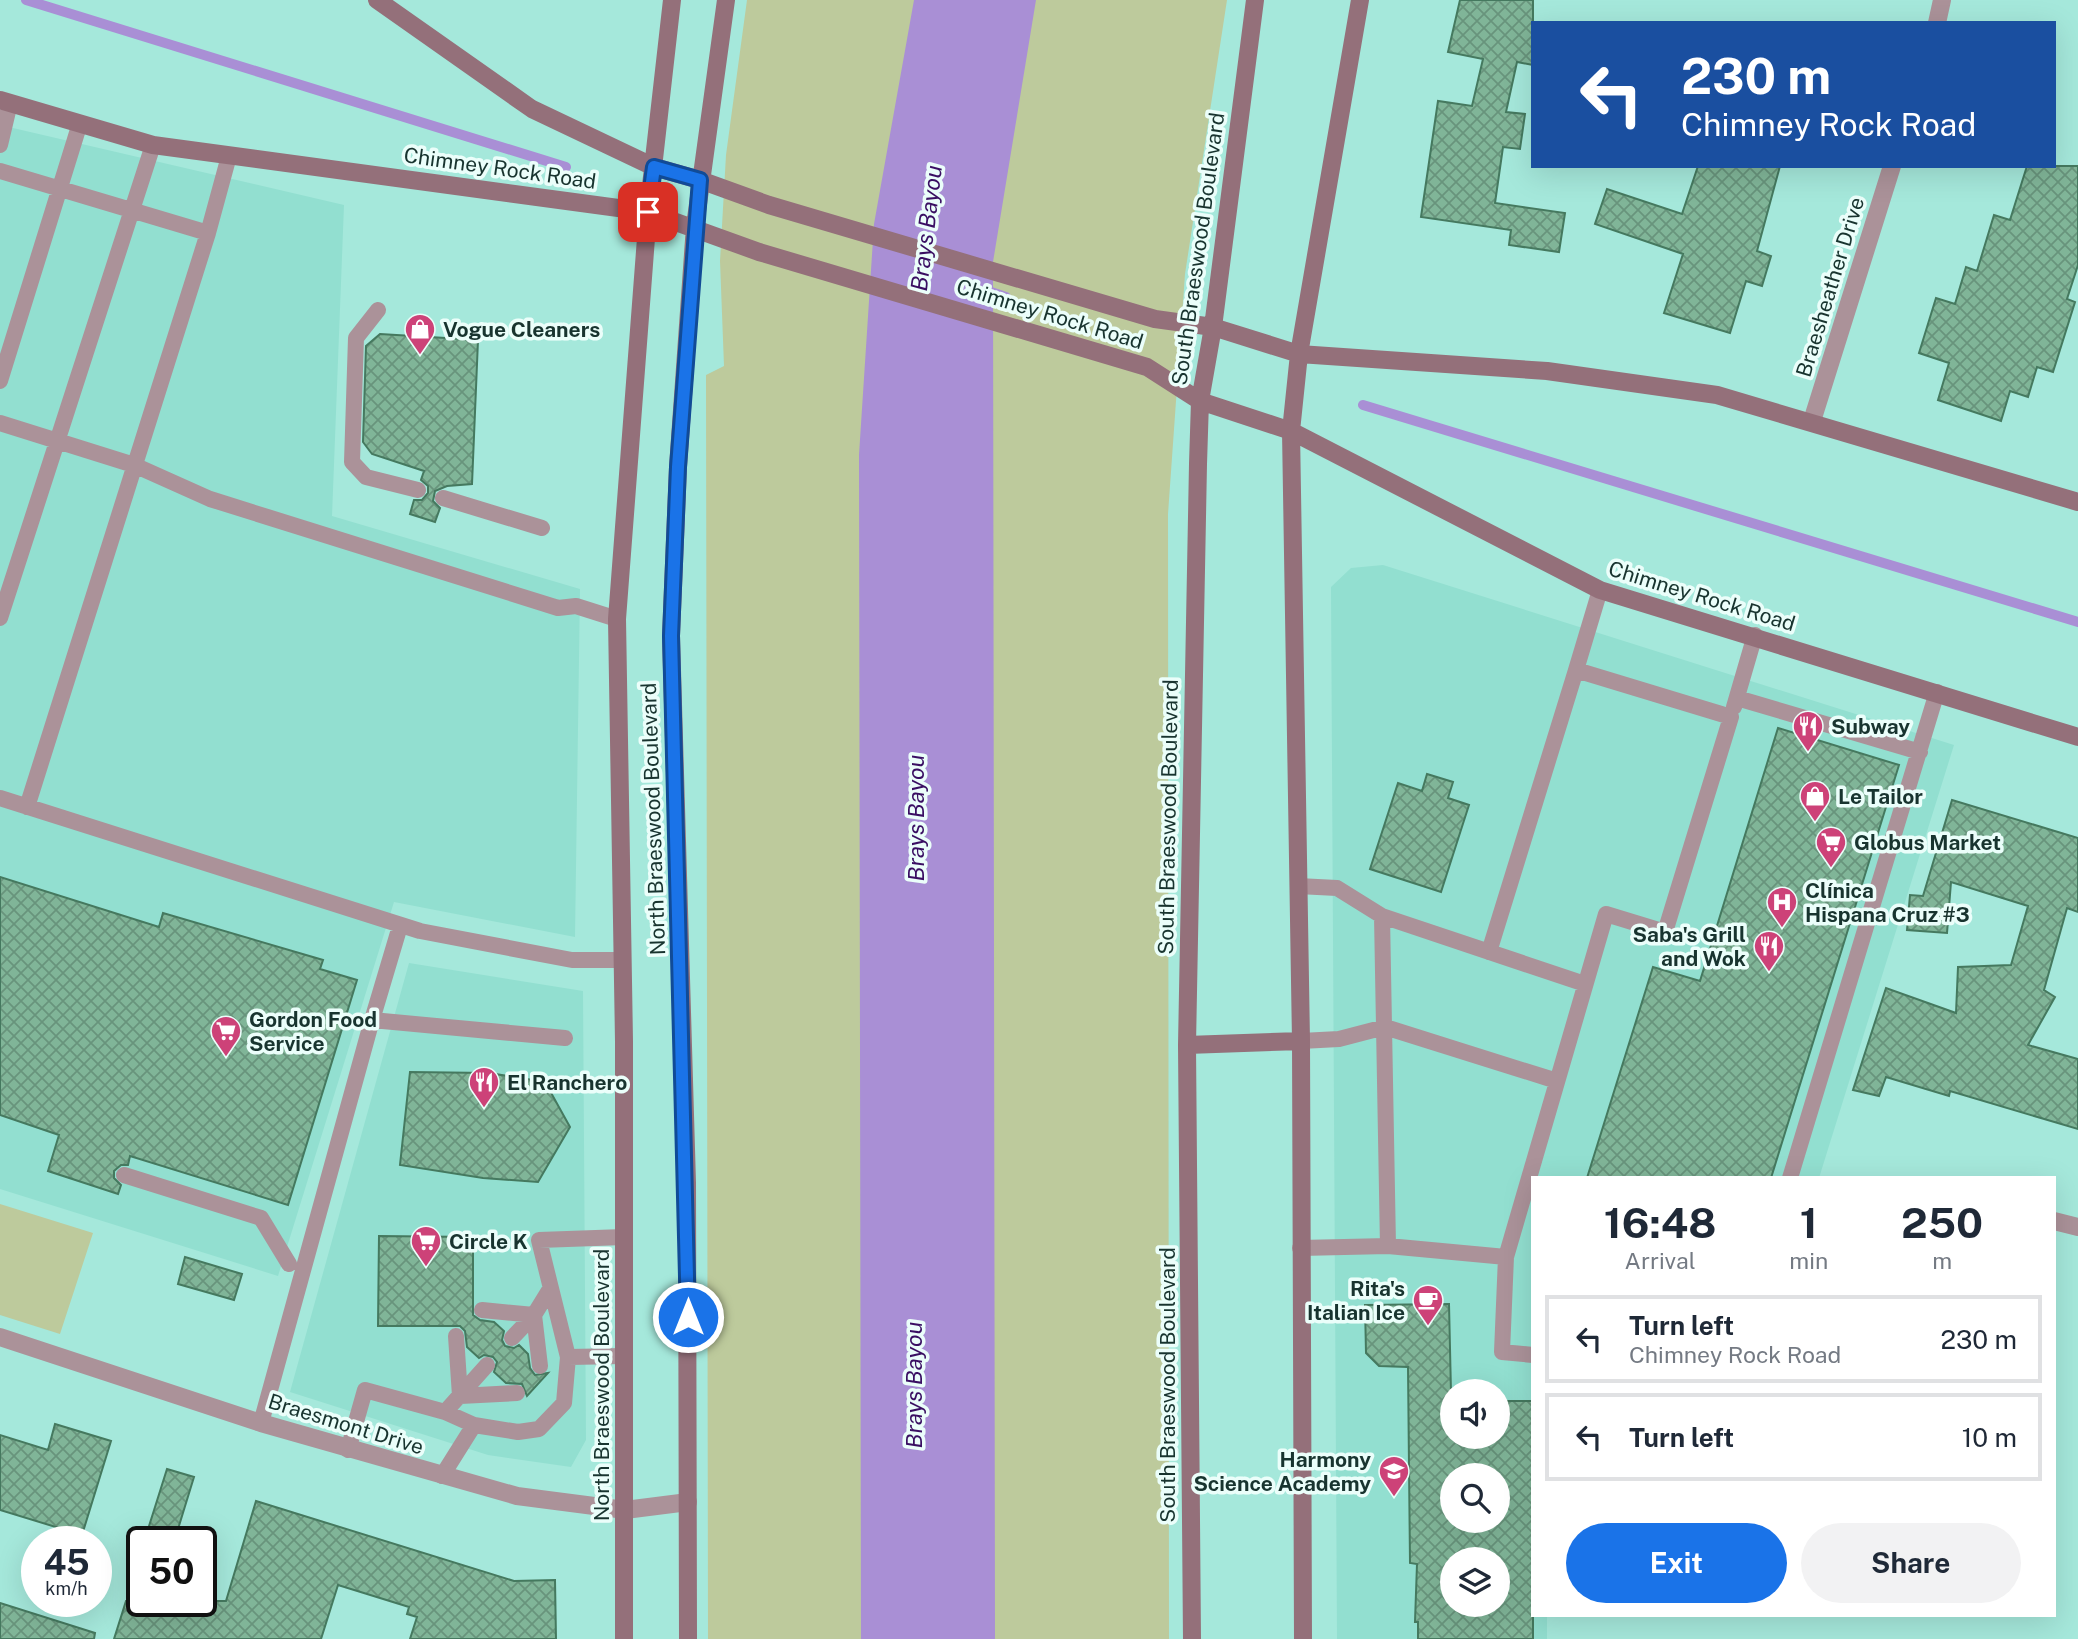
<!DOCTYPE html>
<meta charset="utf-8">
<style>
body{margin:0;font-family:"Public Sans",sans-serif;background:#f2f2f3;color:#1f2937;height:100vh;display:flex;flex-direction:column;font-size:26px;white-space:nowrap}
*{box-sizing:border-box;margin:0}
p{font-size:23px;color:#747a83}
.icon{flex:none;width:38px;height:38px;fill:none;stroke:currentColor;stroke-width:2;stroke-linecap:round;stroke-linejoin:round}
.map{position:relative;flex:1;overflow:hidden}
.panel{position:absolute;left:1531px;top:1176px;width:525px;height:441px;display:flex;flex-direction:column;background:#fff;border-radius:0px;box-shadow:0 7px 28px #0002}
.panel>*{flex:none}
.top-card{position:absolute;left:1531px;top:21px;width:525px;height:147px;border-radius:0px;box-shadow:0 7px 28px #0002;background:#1a4fa0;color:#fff;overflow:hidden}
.buttons{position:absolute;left:1440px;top:1379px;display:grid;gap:14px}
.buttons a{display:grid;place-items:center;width:70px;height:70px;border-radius:50%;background:#fff;box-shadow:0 7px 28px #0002;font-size:35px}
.speed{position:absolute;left:21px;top:1526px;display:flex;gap:14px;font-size:35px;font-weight:700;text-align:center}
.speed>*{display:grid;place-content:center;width:91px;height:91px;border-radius:50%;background:#fff;box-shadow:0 7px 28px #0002;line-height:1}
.speed small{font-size:18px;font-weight:400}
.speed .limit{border:4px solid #111;border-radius:10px;background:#fff;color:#111}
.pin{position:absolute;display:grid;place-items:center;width:60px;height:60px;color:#fff;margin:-30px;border-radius:14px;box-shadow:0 4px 10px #0006}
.me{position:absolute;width:77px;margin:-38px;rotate:0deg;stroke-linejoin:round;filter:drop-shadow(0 0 5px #0008)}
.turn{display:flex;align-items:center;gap:24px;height:147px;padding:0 35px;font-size:32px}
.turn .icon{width:91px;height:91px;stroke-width:2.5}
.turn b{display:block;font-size:49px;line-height:60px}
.eta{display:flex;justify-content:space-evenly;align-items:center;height:119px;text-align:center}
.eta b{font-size:42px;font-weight:700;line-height:49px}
.primary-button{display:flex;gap:14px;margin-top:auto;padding:14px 35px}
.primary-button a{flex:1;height:80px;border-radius:42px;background:#1a73e8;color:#fff;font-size:28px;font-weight:700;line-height:80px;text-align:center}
.primary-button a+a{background:#f2f2f3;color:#1f2937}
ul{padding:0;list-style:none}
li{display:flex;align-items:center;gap:21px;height:88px;margin:0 14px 10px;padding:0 21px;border:4px solid #e0e1e3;border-radius:0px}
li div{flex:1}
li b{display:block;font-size:26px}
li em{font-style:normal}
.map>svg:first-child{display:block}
.built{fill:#92dfd0;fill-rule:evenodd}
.grass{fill:#bdca9c}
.water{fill:#a98fd5}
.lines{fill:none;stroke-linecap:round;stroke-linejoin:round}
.stream{stroke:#a98fd5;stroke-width:10}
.building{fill:url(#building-cross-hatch);stroke:#45795f;stroke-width:2;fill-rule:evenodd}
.lane{stroke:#ab9299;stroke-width:16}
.street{stroke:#ab9299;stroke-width:18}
.secondary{stroke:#94707a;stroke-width:18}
.route-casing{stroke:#114b97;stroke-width:18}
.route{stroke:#1a73e8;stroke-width:12}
.labels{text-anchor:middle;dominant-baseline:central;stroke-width:7;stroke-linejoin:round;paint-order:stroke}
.street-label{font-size:21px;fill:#18342f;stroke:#ebfefa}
.poi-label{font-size:21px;font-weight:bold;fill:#18342f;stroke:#ebfefa;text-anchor:start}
.water-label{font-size:23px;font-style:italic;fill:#390e62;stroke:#ebfefa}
</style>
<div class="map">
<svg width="2078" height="1639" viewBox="0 0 2078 1639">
<defs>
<pattern id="building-cross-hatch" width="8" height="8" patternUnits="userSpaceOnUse" patternTransform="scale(1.75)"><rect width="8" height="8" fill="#80b598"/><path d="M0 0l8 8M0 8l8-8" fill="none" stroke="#68947c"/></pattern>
</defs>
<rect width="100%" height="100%" fill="#a5e8db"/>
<path class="built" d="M 0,125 L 344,205 L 332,516 L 580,589 L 575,937 L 394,902 L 278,1276 L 0,1189 Z
M 1383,565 L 1954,745 L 1819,1178 L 1533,1178 L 1533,1615 L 1547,1615 L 1547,1639 L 1337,1639 L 1331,587 L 1351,568 ZM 1452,1391 L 1498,1391 L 1498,1437 L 1452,1437 ZM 1452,1475 L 1498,1475 L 1498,1521 L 1452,1521 ZM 1452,1559 L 1498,1559 L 1498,1605 L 1452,1605 Z
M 409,963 L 583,991 L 586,1440 L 571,1467 L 488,1455 L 290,1392 Z"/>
<path class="grass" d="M 747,0 L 1227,0 L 1185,274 L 1168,514 L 1169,1639 L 708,1639 L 706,375 L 724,366 L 720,261 L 726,155 Z
M 0,1204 L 93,1233 L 60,1334 L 0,1315 Z"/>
<path class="water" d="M 914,0 L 1036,0 L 993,262 L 995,1639 L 861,1639 L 859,455 L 874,224 Z"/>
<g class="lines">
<path class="stream" d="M 26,0 L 566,167
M 982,289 L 1006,297
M 1363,405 L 2078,622"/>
</g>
<path class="building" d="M 1460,0 L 1533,0 L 1533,65 L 1517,62 L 1506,112 L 1525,114 L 1520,149 L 1503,147 L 1495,203 L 1565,213 L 1559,252 L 1509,245 L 1511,230 L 1421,217 L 1438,101 L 1472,106 L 1483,59 L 1448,52 Z
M 1698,166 L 1780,166 L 1757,251 L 1771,256 L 1762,286 L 1746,281 L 1730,333 L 1664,313 L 1683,254 L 1595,224 L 1607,189 L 1682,214 Z
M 2027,166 L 2078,166 L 2078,265 L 2067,299 L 2075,302 L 2053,372 L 2037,367 L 2028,397 L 2010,391 L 2001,421 L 1938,400 L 1949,363 L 1919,353 L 1936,298 L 1955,304 L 1966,267 L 1977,271 L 1994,215 L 2010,220 Z
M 380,334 L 478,340 L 472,484 L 447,486 L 435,491 L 433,501 L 440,508 L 435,522 L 410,514 L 414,500 L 422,500 L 428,493 L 428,486 L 421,480 L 424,471 L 372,454 L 363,442 L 366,346 Z
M 1778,728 L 1899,765 L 1771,1178 L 1587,1178 L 1653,967 L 1700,981 Z
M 1427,774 L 1453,782 L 1448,798 L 1469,805 L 1441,892 L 1370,869 L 1398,783 L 1422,791 Z
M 1952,800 L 2078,838 L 2078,912 L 2067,908 L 2044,990 L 2055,997 L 2028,1045 L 2078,1059 L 2078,1129 L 1950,1091 L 1949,1096 L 1886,1077 L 1879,1096 L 1853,1090 L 1886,988 L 1956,1013 L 1958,967 L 2011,965 L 2028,906 L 1951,882 L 1947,933 L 1907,930 L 1910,895 L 1923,896 Z
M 0,877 L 159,927 L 163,913 L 323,960 L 320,969 L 357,980 L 288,1205 L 130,1156 L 128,1165 L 121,1165 L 114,1171 L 114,1178 L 121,1185 L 118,1194 L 48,1171 L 59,1135 L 0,1115 Z
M 410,1072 L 489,1073 L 545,1082 L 570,1127 L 538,1182 L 483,1178 L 400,1165 Z
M 379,1236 L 473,1237 L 473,1315 L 480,1320 L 494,1322 L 504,1331 L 502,1340 L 505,1346 L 514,1348 L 519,1345 L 528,1354 L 530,1368 L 535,1375 L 548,1373 L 527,1396 L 522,1384 L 506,1383 L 494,1372 L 497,1362 L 493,1357 L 484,1355 L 479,1358 L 467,1347 L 465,1331 L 460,1326 L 378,1326 Z
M 185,1257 L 242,1274 L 234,1300 L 178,1284 Z
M 1449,1304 L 1452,1437 L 1498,1437 L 1498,1401 L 1533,1401 L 1533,1639 L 1418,1639 L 1418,1622 L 1415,1622 L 1417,1564 L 1410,1563 L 1408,1367 L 1379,1366 L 1366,1353 L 1365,1305 ZM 1452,1475 L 1498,1475 L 1498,1521 L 1452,1521 ZM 1452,1559 L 1498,1559 L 1498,1605 L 1452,1605 Z
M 55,1424 L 111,1441 L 82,1535 L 0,1510 L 0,1435 L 48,1450 Z
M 167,1469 L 194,1477 L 174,1542 L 144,1542 Z
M 256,1501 L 514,1581 L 555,1580 L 556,1639 L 410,1639 L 417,1617 L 407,1614 L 409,1607 L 338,1585 L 321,1639 L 114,1639 L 126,1601 L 226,1601 Z
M 0,1603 L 95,1633 L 94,1639 L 0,1639 Z"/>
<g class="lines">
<path class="lane" d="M 0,145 L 10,103
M 0,171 L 208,233
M 378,310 L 356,338 L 352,462 L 366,477 L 418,490
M 0,381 L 80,123
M 0,423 L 134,465 L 210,499 L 558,608 L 576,606 L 617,619
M 443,498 L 542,528
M 0,618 L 153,145
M 1576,670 L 1600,590
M 1737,698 L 1920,752
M 1734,707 L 1755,635
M 0,798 L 420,931 L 572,960 L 622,960
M 27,807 L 208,233 L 229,156
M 1298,886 L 1337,888 L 1382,916 L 1585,984
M 1382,916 L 1388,1246 L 1506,1257 L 1606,914 L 1665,932 L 1731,717 L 1576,670 L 1489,952
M 400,926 L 372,1020 L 565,1038
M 1301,1041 L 1339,1039 L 1385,1027 L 1557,1081
M 124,1175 L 261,1218 L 289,1264
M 1790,1178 L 1937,692
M 624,1237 L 539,1240 L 568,1357 L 624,1356
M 1300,1248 L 1388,1246
M 1506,1257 L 1502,1352 L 1533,1355
M 482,1310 L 534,1315 L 512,1338
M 456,1336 L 460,1396
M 540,1366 L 534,1315 L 550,1289
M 460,1396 L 517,1393
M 261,1423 L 372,1020
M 474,1425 L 518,1432 L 539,1429 L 564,1403 L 568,1357
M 348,1450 L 365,1390 L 445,1412 L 487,1365
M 442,1476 L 474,1425 L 445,1412"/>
<path class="street" d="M 1937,23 L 1942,0
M 1812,421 L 1892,166
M 2054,1221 L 2078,1227
M 0,1337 L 261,1423 L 517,1496 L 625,1510 L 688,1502"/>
<path class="secondary" d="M 377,0 L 532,109 L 654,167 L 700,180 L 769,205 L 1155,319 L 1213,327 L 1299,354 L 1547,371 L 1717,395 L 2078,502
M 0,100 L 153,145 L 648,212 L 759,252 L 1147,367 L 1200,401 L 1291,431 L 1600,590 L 2078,737
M 1187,1045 L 1301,1041
M 624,1639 L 624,1041 L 617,619 L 648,212 L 672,0
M 688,1639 L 687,1183 L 671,636 L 678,467 L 695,226 L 726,0
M 1192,1639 L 1187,1045 L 1198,464 L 1200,401 L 1213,327 L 1255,0
M 1303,1639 L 1301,1041 L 1291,431 L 1299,354 L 1360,0"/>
</g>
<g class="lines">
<g class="route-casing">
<path id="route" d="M 648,212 L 654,167 L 700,180 L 678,467 L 671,636 L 688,1317"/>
</g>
<use href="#route" class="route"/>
</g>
<defs>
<g id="shop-pin" transform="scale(1.575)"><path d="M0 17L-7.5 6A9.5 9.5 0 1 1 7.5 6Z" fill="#cd4278" stroke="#ebfefa"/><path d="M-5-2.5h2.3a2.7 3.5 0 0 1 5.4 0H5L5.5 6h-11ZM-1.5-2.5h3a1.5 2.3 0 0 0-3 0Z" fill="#fff"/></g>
<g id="restaurant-pin" transform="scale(1.575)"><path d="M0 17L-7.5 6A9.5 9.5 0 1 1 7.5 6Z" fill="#cd4278" stroke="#ebfefa"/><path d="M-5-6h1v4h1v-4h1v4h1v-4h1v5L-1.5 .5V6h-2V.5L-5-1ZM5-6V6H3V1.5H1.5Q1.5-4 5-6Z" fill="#fff"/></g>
<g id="supermarket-pin" transform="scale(1.575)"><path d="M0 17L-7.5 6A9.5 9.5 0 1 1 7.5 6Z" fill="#cd4278" stroke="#ebfefa"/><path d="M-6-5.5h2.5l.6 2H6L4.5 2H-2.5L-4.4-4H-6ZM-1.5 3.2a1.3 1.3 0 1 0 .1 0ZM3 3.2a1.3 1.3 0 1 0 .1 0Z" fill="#fff"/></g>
<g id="hospital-pin" transform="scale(1.575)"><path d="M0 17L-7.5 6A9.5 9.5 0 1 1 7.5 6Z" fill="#cd4278" stroke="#ebfefa"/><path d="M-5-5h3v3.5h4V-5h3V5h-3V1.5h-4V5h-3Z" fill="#fff"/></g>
<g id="cafe-pin" transform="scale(1.575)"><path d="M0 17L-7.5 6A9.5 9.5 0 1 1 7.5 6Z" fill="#cd4278" stroke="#ebfefa"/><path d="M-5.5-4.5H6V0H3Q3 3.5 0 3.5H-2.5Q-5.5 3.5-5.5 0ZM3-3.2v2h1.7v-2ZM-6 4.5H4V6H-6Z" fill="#fff"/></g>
<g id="school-pin" transform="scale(1.575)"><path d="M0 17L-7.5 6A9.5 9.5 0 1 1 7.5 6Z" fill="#cd4278" stroke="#ebfefa"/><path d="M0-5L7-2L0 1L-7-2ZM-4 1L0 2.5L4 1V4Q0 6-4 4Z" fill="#fff"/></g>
</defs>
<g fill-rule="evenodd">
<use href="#shop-pin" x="420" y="329"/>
<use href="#restaurant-pin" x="1808" y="726"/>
<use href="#shop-pin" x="1815" y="796"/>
<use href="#supermarket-pin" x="1831" y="842"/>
<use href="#hospital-pin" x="1782" y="902"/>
<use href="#restaurant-pin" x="1769" y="946"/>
<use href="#supermarket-pin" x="226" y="1031"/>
<use href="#restaurant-pin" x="484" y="1082"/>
<use href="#supermarket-pin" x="426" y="1241"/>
<use href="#cafe-pin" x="1428" y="1300"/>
<use href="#school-pin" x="1394" y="1471"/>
</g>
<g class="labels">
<g class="street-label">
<text transform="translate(500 168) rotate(8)">Chimney Rock Road</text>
<text transform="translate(1198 249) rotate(-82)">South Braeswood Boulevard</text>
<text transform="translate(1830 287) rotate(-73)">Braesheather Drive</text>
<text transform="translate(1050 314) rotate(17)">Chimney Rock Road</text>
<text transform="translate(1702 596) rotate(17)">Chimney Rock Road</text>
<text transform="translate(1168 817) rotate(-89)">South Braeswood Boulevard</text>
<text transform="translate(653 819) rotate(-92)">North Braeswood Boulevard</text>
<text transform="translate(601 1385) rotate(-90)">North Braeswood Boulevard</text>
<text transform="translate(1167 1385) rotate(-90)">South Braeswood Boulevard</text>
<text transform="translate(346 1424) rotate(17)">Braesmont Drive</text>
</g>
<g class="poi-label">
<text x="443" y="329">Vogue Cleaners</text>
<text x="1831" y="726">Subway</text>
<text x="1838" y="796">Le Tailor</text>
<text x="1854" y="842">Globus Market</text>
<text x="1805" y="890">Clínica<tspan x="1805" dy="24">Hispana Cruz #3</tspan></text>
<text x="1746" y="934" text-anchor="end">Saba's Grill<tspan x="1746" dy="24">and Wok</tspan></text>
<text x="249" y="1019">Gordon Food<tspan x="249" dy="24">Service</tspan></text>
<text x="507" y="1082">El Ranchero</text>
<text x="449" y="1241">Circle K</text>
<text x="1405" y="1288" text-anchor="end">Rita's<tspan x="1405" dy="24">Italian Ice</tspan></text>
<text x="1371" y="1459" text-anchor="end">Harmony<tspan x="1371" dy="24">Science Academy</tspan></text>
</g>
<g class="water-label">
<text transform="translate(926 228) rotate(-83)">Brays Bayou</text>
<text transform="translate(915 818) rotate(-90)">Brays Bayou</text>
<text transform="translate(913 1385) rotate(-90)">Brays Bayou</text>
</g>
</g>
</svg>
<div class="buttons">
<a><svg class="icon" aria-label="sound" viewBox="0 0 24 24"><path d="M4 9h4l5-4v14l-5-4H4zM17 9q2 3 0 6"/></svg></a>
<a><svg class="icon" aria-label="search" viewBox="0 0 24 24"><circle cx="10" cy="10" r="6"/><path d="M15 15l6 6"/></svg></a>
<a><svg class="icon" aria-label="layers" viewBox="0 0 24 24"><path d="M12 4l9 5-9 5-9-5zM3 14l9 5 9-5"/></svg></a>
</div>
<div class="speed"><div>45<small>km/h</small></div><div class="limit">50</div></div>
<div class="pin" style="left:648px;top:212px;background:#d93025"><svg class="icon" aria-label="arrive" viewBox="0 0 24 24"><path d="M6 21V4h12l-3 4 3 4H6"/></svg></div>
<svg class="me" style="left:688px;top:1317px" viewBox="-20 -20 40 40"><circle r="17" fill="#1a73e8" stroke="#fff" stroke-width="3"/><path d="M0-11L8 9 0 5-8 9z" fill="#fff"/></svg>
<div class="top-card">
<div class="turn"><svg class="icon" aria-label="left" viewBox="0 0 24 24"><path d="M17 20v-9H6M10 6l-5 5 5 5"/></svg><div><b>230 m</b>Chimney Rock Road</div></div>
</div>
<section class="panel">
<div class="eta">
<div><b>16:48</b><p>Arrival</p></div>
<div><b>1</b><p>min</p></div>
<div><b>250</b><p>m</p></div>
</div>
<ul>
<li><svg class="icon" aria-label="left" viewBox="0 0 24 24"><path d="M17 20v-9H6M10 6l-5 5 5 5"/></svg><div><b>Turn left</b><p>Chimney Rock Road</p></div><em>230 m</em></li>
<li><svg class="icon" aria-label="left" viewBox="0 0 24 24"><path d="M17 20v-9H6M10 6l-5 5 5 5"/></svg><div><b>Turn left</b></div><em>10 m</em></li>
</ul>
<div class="primary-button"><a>Exit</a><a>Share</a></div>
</section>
</div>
